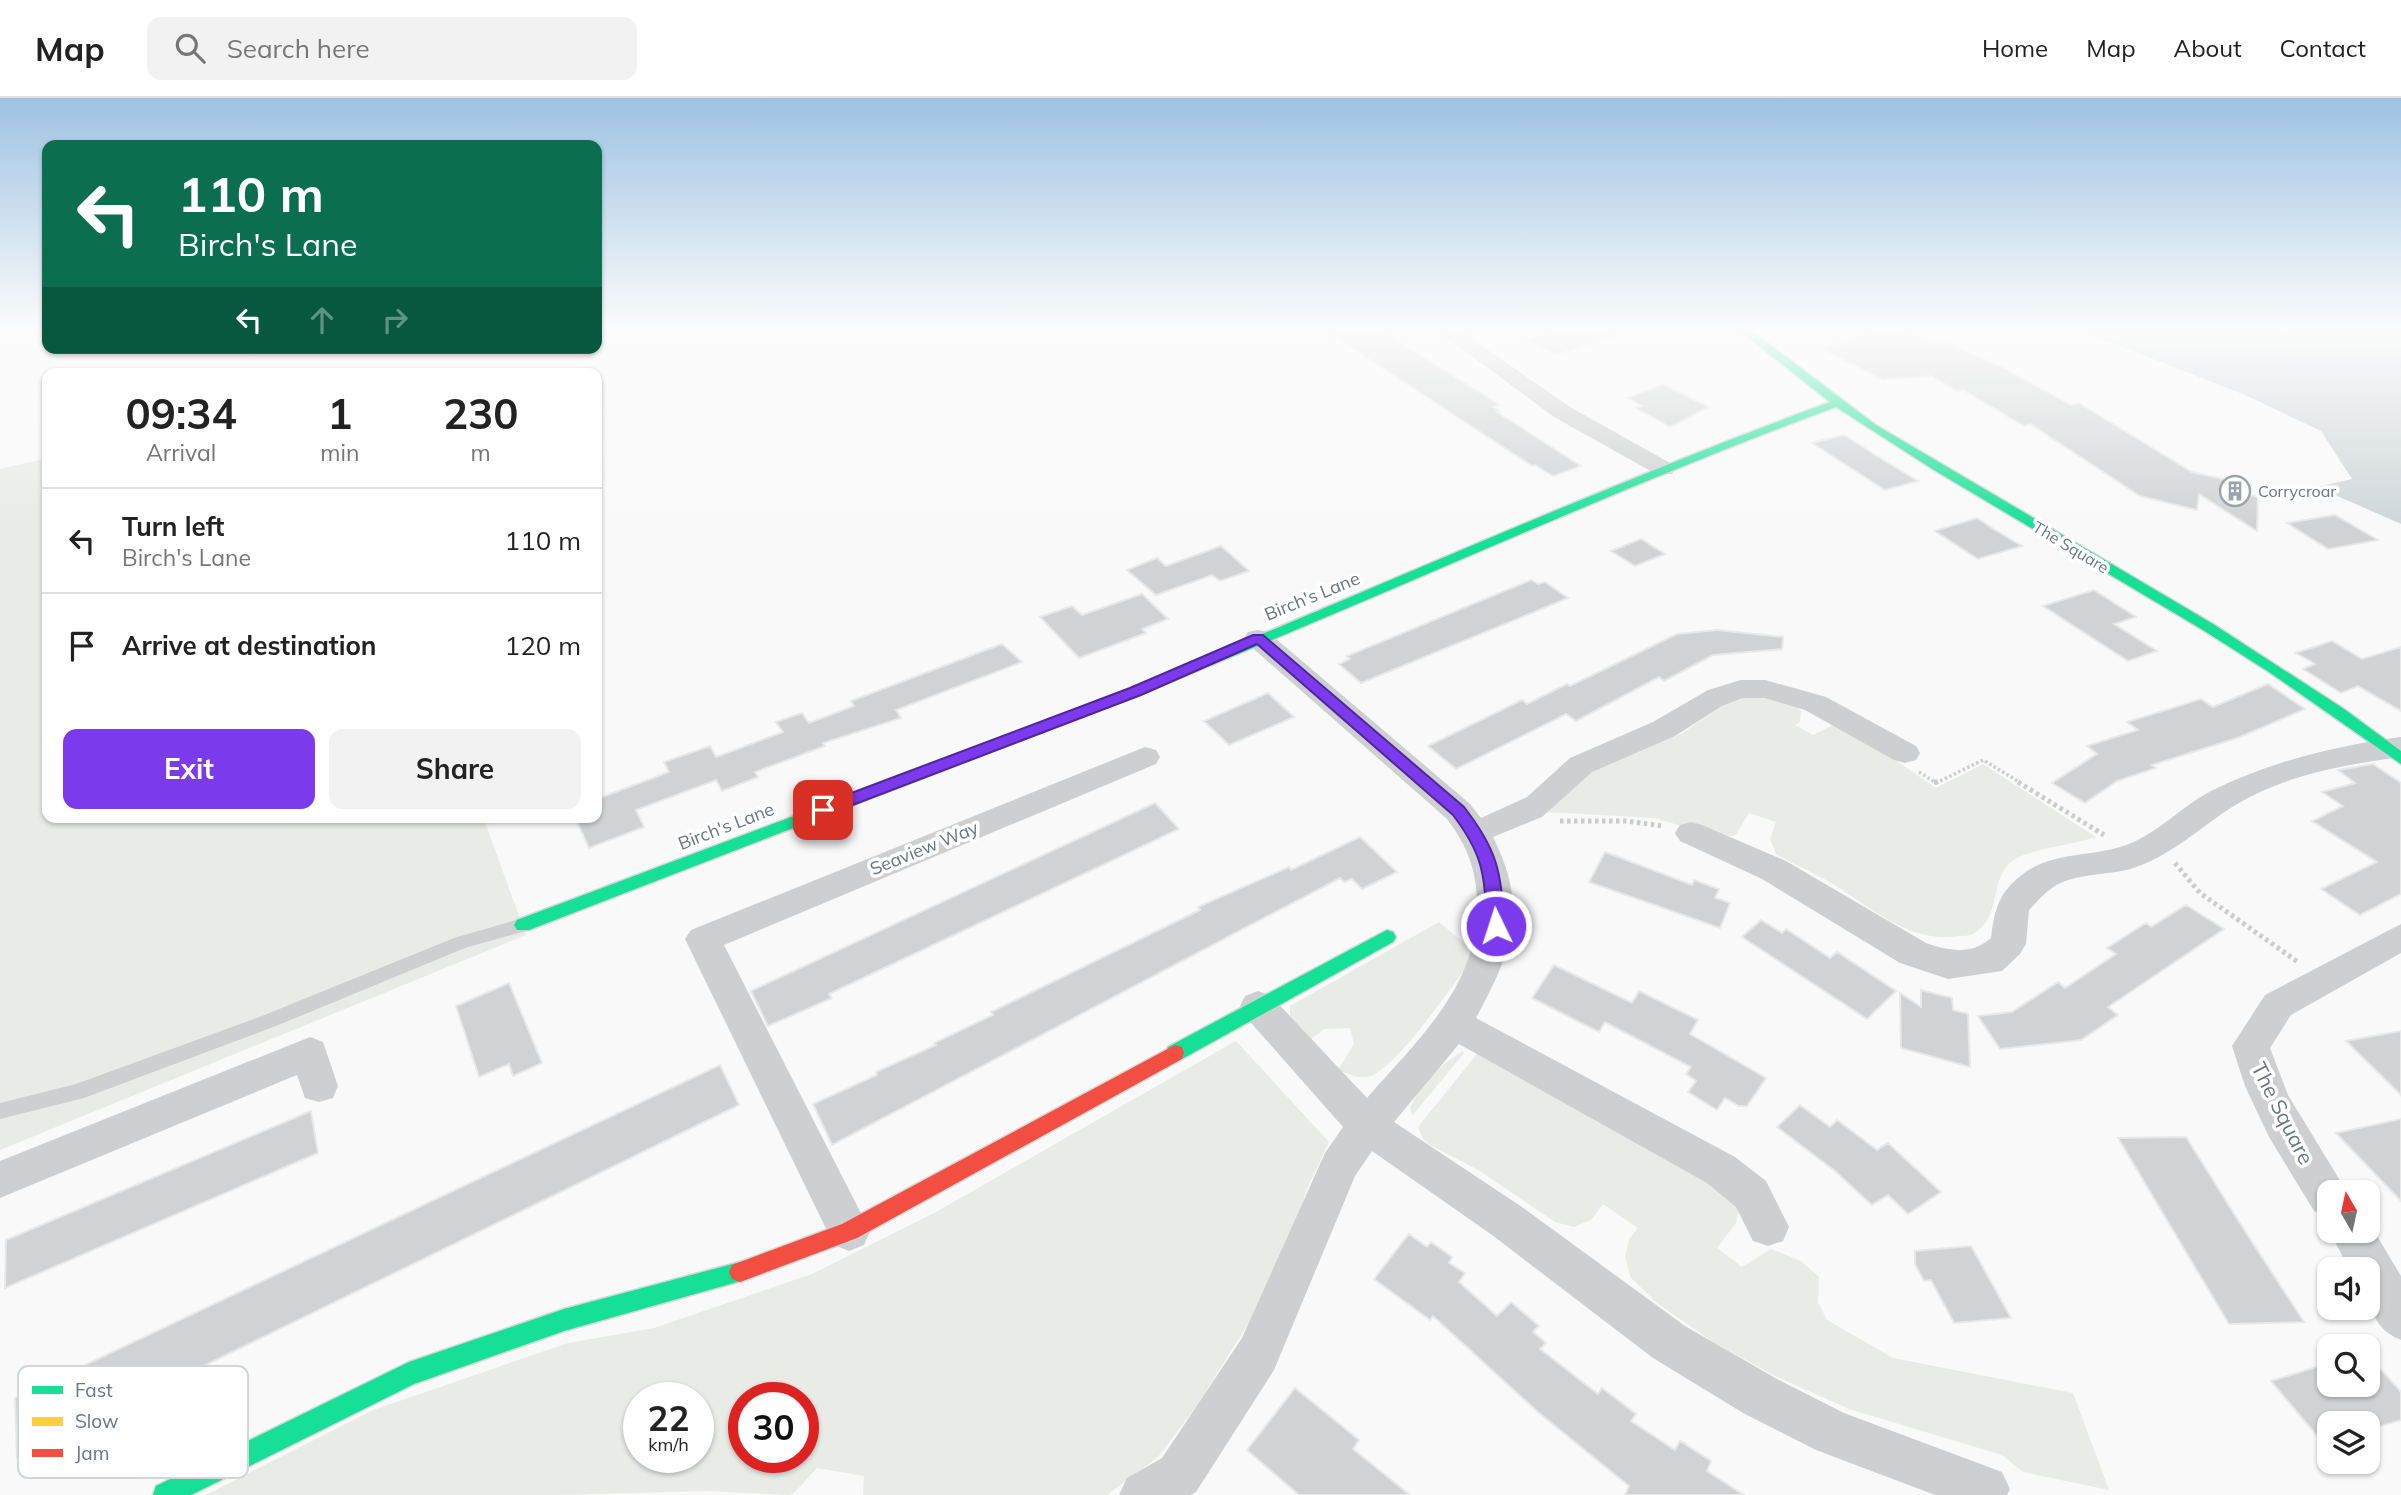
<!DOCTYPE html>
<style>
body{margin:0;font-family:Mulish,sans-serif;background:#f2f2f2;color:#222;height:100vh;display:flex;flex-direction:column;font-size:26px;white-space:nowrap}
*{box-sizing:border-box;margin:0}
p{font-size:23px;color:#767676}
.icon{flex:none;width:38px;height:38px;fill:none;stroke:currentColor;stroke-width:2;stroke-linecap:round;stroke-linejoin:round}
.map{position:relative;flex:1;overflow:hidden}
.drawer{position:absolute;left:42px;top:270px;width:560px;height:455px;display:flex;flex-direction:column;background:#fff;border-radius:14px;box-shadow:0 2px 5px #0004}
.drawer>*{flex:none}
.top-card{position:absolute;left:42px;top:42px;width:560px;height:214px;border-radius:14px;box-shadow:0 2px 5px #0004;background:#0b6e4f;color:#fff;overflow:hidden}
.needle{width:46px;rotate:351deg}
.fabs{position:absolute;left:2317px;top:1082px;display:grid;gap:14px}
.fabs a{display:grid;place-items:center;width:63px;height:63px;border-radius:14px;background:#fff;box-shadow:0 2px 5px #0004;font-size:35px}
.speed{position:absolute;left:623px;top:1284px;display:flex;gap:14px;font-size:35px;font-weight:700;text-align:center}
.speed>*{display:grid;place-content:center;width:91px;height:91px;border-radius:50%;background:#fff;box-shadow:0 2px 5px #0004;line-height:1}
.speed small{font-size:18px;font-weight:400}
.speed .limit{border:10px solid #d22;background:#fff;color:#111}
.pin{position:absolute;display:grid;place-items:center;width:60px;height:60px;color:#fff;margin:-30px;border-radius:14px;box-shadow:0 4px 10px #0006}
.me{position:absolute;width:77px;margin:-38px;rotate:356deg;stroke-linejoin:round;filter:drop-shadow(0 0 5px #0008)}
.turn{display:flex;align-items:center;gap:24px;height:147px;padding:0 21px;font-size:32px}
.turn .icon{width:91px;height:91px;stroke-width:2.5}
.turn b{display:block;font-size:49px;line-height:60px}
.lanes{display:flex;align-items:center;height:66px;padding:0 21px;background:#0003;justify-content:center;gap:35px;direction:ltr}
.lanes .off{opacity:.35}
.eta{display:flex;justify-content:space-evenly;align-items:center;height:119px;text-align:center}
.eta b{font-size:42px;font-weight:700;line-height:49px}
.primary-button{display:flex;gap:14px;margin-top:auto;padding:14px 21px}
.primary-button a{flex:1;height:80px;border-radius:14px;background:#7c3aed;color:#fff;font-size:28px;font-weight:700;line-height:80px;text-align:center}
.primary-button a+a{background:#f2f2f2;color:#222}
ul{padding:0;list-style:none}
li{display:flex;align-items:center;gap:21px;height:105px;padding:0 21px;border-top:2px solid #e0e0e0}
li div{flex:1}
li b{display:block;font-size:26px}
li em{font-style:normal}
header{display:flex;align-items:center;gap:42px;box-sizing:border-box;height:98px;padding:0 35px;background:#fff;border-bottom:2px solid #e0e0e0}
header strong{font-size:33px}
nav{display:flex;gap:38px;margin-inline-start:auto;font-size:24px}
.search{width:490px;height:63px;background:#f2f2f2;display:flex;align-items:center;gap:18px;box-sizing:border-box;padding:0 24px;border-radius:14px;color:#767676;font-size:26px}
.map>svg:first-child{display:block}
.green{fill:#e8ebe6;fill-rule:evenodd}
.water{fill:#ced6d9}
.building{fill:#d0d2d3;stroke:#e8e8e8;stroke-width:2}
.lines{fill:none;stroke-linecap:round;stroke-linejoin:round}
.fast-casing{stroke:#d5d6d7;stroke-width:3}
.slow-casing{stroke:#d5d6d7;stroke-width:3}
.jam-casing{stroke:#d5d6d7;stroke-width:3}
.path-far1{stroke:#cbcccd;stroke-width:3.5;stroke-dasharray:2.5 2.5;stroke-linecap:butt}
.path{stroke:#cbcccd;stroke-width:5;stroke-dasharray:3.5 3.5;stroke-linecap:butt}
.lane{fill:#cecfd0;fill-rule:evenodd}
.street{fill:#cecfd0;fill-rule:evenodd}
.fast{fill:#16e098;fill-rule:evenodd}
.slow{fill:#ffcf43;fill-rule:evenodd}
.jam{fill:#f24e42;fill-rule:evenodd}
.route{fill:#7c3aed;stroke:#51269a;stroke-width:2}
.labels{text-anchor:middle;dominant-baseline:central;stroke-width:7;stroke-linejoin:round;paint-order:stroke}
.far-poi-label{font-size:16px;fill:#657683;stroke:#fff;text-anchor:start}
.far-street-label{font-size:16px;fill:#657683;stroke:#fff}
.street-label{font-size:18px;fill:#657683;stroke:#fff}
.near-street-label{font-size:21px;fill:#657683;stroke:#fff}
.key{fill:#fff;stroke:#d1d6da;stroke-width:2}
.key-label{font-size:19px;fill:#657683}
</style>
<header>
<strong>Map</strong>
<div class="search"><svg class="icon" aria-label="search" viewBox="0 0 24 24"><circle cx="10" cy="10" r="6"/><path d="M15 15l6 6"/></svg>Search here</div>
<nav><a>Home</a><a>Map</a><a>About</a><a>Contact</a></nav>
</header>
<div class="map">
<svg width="2401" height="1397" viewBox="0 0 2401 1397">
<rect width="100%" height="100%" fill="#f9f9f9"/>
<path class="green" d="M 47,360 L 47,719 L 483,719 L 526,837 L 0,1052 L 0,371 Z
M 1737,598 L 1789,601 L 1801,613 L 1800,624 L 1795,627 L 1813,637 L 1831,628 L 1844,627 L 1936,690 L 1983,666 L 2096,739 C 2073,747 2025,751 2010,765 C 1990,782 2001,820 1974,835 C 1971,838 1963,838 1959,838 C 1910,846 1872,810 1833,786 C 1815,775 1795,767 1776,756 L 1770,741 L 1776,724 L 1749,715 L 1735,738 L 1711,737 L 1655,720 L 1544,714 L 1589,672 L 1681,636 Z
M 1439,824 L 1468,848 L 1471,863 C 1449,892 1404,959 1375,976 C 1362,983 1350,977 1338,972 L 1354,946 L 1350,930 L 1324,931 L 1311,941 L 1290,919 L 1290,908 Z
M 1236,943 L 1329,1044 L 1306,1093 L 1289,1151 L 1258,1210 L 1196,1309 L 1158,1359 L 1107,1397 L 863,1397 L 864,1378 L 817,1370 L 794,1395 L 788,1397 L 709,1393 L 559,1397 L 206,1397 L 373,1312 L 568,1245 L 654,1230 L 812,1176 L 934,1115 ZM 639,1300 L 698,1300 L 698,1360 L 639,1360 ZM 744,1300 L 803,1300 L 803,1360 L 744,1360 Z
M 1481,951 L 1740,1104 L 1736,1125 L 1717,1150 L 1742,1169 L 1771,1151 L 1801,1163 L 1819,1179 L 1818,1204 L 1827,1222 L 1893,1260 L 2073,1295 L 2109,1392 L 2023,1374 L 2002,1357 L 1849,1311 L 1775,1278 L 1715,1245 L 1658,1206 L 1631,1180 L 1625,1160 L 1629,1141 L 1638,1130 L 1603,1106 L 1591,1122 L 1574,1129 L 1555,1124 L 1480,1073 L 1430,1047 L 1423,1041 L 1418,1029 Z
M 1462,953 L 1464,955 L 1412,1018 L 1410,1009 L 1427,979 Z"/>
<path class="water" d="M 2082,233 L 2401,233 L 2401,426 L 2317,389 L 2352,381 L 2321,333 L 2245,297 Z"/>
<path class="building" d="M 1326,233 L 1382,233 L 1500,307 L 1493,309 L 1500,313 L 1497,314 L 1581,368 L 1553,378 L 1535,367 L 1532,368 Z
M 1557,233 L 1614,233 L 1615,239 L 1555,257 L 1527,242 Z
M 1879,233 L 1904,233 L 1934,246 L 1944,243 L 2002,269 L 2071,307 L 2079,305 L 2192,374 L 2251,387 L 2250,397 L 2258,399 L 2257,433 L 2199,396 L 2197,412 L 2140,398 L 2030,326 L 2024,328 L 1963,292 L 1957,293 L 1931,278 L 1882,282 L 1822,251 Z
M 1663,286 L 1709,309 L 1670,329 L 1636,310 L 1642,308 L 1628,300 Z
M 1844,337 L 1890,366 L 1918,383 L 1885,392 L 1812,345 Z
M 2335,417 L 2378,442 L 2328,451 L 2287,425 Z
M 1977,420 L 1995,432 L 2022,448 L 1978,461 L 1935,433 Z
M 1641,441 L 1665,456 L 1635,468 L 1611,453 Z
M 1221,448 L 1249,473 L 1220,483 L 1212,477 L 1156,497 L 1127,472 L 1157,460 L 1166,468 Z
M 1531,482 L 1538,486 L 1545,484 L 1568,500 L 1361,585 L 1339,566 L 1350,561 L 1347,558 Z
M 2094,492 L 2136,519 L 2114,526 L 2157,553 L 2128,563 L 2043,508 Z
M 1142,496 L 1168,521 L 1142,531 L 1146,535 L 1079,560 L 1040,519 L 1072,508 L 1082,517 Z
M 1717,532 L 1783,539 L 1782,551 L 1713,557 L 1664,583 L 1659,579 L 1576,623 L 1566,616 L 1456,671 L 1428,648 L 1522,602 L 1527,606 L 1567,586 L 1570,588 L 1677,536 Z
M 2332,543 L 2362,561 L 2401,549 L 2401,613 L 2358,588 L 2341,595 L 2303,571 L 2315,566 L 2296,555 Z
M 1002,546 L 1022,564 L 896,612 L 901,620 L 823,645 L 825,648 L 755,674 L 758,679 L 722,693 L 716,682 L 636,712 L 644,729 L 589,750 L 575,719 L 597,719 L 597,701 L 669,674 L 664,664 L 710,648 L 716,659 L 783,634 L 776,624 L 802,615 L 809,625 L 854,608 L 851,603 Z
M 2268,586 L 2305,611 L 2240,639 L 2152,667 L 2156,670 L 2117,683 L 2085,705 L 2052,685 L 2097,656 L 2087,648 L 2138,632 L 2127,624 L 2201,601 L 2213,609 Z
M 1268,595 L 1294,619 L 1229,647 L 1204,623 Z
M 2373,666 L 2401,685 L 2401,796 L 2360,817 L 2321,791 L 2377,764 L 2312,723 L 2343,708 L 2322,694 L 2355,685 L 2338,672 Z
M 1155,705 L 1179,731 L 829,896 L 832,900 L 768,928 L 751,893 Z
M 1360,739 L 1397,774 L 1362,791 L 1352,781 L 1344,784 L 1340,780 L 832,1047 L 813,1006 L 877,977 L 876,974 L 936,947 L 934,945 L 993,917 L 991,914 L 1200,812 L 1198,809 L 1289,769 L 1291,772 Z
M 1605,754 L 1692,787 L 1694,782 L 1719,791 L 1715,800 L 1730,805 L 1720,830 L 1589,784 Z
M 2186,807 L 2224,831 L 2108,909 L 2118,917 L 2081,942 L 2000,951 L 1978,918 L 2012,914 L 2058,884 L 2065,890 L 2116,856 L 2107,850 L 2146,825 L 2151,829 Z
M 1761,822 L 1782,835 L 1786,831 L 1830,860 L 1837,854 L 1896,893 L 1867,921 L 1742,839 Z
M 1554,867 L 1632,905 L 1639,893 L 1698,922 L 1690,936 L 1766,980 L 1747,1008 L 1739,1008 L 1725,1000 L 1717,1012 L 1688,994 L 1696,983 L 1686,976 L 1691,969 L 1605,924 L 1599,934 L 1532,900 Z
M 509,885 L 542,965 L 513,978 L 509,966 L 479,979 L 456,908 Z
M 1921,892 L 1952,900 L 1953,912 L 1968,916 L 1970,969 L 1901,950 L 1900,895 L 1921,909 Z
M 2401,933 L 2401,997 L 2346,943 Z
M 720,967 L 739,1007 L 17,1359 L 15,1300 Z
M 1800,1007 L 1830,1029 L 1837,1022 L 1877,1052 L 1888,1045 L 1941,1094 L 1908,1116 L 1888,1097 L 1872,1107 L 1835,1073 L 1777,1029 Z
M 311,1013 L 318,1055 L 5,1190 L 6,1142 Z
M 2401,1021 L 2401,1103 L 2336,1035 Z
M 2186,1039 L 2241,1127 L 2304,1224 L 2229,1226 L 2118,1040 Z
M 1409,1136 L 1427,1149 L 1431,1144 L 1452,1159 L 1449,1165 L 1465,1175 L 1459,1184 L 1497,1218 L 1511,1204 L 1539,1228 L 1533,1234 L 1546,1245 L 1540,1251 L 1598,1296 L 1602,1290 L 1636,1316 L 1631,1323 L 1675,1352 L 1680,1343 L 1711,1363 L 1707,1373 L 1744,1397 L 1625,1397 L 1629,1388 L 1538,1314 L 1433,1218 L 1430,1222 L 1374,1181 Z
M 1971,1148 L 2011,1220 L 1954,1225 L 1931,1182 L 1924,1183 L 1915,1166 L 1915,1153 Z
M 2351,1238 L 2359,1248 L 2329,1248 L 2329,1255 L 2322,1246 Z
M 2368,1257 L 2401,1294 L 2401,1322 L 2368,1332 L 2368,1325 L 2329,1325 L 2329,1344 L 2324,1346 L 2271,1283 L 2329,1265 L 2329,1286 L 2368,1286 Z
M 1295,1290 L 1359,1342 L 1353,1351 L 1410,1397 L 1299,1397 L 1247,1352 Z"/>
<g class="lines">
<g class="fast-casing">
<path id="fast" d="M 1740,233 L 1752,233 L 1876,327 L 2213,526 L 2344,611 L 2401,653 L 2401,666 L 2269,574 L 2203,532 L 1934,372 L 1836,309 C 1595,398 1362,508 1123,603 L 1118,605 L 1111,600 L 1113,597 C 1353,502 1587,393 1830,304 Z
M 826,706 L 832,707 L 834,711 L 832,715 L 529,832 L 517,832 L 514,827 L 517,822 Z
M 1387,832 L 1393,834 L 1396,839 L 1393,844 L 1182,961 L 1175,963 L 1168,961 L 1166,955 L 1168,949 Z
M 740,1164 L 748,1167 L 751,1174 L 748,1181 L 564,1233 L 414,1286 L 191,1397 L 153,1397 L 156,1388 L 409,1264 L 564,1211 Z"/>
</g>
<g class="slow-casing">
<path id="slow" d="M 1118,595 L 1125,600 L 1123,603 L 832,715 L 820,715 L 818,711 L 820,707 Z"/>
</g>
<g class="jam-casing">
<path id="jam" d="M 1175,947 L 1182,949 L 1184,955 L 1182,961 L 857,1140 L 740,1184 L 732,1181 L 729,1174 L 732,1167 L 842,1126 Z"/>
</g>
<path class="path-far1" d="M 1919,674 L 1936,685 L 1983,662 L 2021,685"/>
<path class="path" d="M 1934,684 L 1939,684
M 2018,684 L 2104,737
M 1560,723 L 1626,723 L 1663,728
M 2175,765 L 2200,795 L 2298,864"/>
<path class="lane" d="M 523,820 L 529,822 L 532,827 L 529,832 L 465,850 L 276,928 L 84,1000 L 0,1021 L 0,1005 L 76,986 L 262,918 L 454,840 Z"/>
<path class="street" d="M 1438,233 L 1461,233 L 1570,309 L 1672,366 L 1676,371 L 1672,376 L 1656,376 L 1554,319 Z
M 1258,532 L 1268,534 L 1469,705 L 1481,720 L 1527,699 L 1570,660 L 1653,624 L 1708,592 L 1741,582 L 1765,582 L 1826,599 L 1916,648 L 1920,655 L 1916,662 L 1905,665 L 1894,662 L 1805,612 L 1765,600 L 1742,600 L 1722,608 L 1675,638 L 1592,674 L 1542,719 L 1493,739 C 1529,810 1512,854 1476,920 L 1735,1059 L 1766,1083 L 1789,1129 L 1783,1143 L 1768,1148 L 1753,1143 L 1736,1109 L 1707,1085 L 1459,946 L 1394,1024 L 1522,1109 L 1685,1228 L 1777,1281 L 1844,1315 L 2002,1374 L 2010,1391 L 2007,1397 L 1935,1397 L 1816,1352 L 1743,1315 L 1653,1260 L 1492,1137 L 1372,1053 L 1355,1078 L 1274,1272 L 1196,1394 L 1191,1397 L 1119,1397 L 1127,1380 L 1162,1360 L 1242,1240 L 1325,1055 L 1343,1029 L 1245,918 L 1240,908 L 1245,898 L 1258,893 L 1271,898 L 1367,1000 C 1419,940 1482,885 1477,799 C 1475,768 1466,746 1447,721 L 1248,546 L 1244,540 L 1248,534 Z
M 2401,639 L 2401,659 C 2342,667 2280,678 2229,711 C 2199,731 2173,755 2139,768 C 2112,779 2076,773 2052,790 C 2043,796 2036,805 2029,812 L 2026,846 L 2020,856 L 2002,873 L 1948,881 L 1900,865 L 1762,781 L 1680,743 L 1675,735 L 1680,727 L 1691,724 L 1702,727 L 1786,763 L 1926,845 C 1949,853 1972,857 1991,840 C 1995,809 1999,793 2027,773 C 2054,755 2091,758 2120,749 C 2155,739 2180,709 2211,693 C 2272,663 2335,648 2401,639 Z
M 1145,649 L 1156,652 L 1160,659 L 1156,666 L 724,847 L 870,1133 L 864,1147 L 849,1153 L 834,1147 L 685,841 L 691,832 Z
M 2401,826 L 2401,855 L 2291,917 L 2270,950 L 2288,997 L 2347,1094 L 2329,1094 L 2329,1119 L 2314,1113 L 2269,1039 L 2245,988 L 2232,948 L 2265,897 Z
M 310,939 L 323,944 L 338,988 L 333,1000 L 319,1004 L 305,1000 L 297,977 L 0,1100 L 0,1063 Z
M 2368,1123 L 2401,1178 L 2401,1242 C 2369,1229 2368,1202 2368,1171 L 2349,1171 L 2329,1132 L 2368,1132 Z"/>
<use href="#fast" class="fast"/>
<use href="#slow" class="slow"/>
<use href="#jam" class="jam"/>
</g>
<linearGradient id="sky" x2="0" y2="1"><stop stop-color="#9dc2e2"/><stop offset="0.54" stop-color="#fcfcfc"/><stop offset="1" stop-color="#fcfcfc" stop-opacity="0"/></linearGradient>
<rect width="2401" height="429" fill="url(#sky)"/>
<path class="route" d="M 1253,537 L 1263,537 L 1464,709 C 1499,754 1500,773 1505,828 L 1502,833 L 1490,833 L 1487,828 C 1484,778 1485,759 1453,717 L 1257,546 L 1141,597 L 829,716 L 823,718 L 815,712 L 817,708 L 1130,590 Z"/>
<defs>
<g id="building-ring" transform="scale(1.575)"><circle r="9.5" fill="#fff" stroke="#99a4ac" stroke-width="1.5"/><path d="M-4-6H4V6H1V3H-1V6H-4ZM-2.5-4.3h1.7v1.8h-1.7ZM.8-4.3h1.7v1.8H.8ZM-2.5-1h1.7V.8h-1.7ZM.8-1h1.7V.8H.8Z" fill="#99a4ac"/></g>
</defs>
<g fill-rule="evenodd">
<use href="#building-ring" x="2235" y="393"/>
</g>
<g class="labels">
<g class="far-poi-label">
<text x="2258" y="393">Corrycroar</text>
</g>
<g class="far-street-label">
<text transform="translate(2071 449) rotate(31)">The Square</text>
</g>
<g class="street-label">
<text transform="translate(1312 498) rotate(-22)">Birch's Lane</text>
<text transform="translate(726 728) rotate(-21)">Birch's Lane</text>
<text transform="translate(924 750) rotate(-22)">Seaview Way</text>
</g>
<g class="near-street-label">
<text transform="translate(2283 1015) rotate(63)">The Square</text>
</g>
</g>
<rect x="18" y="1268" width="230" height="112" rx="10" class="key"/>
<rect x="32" y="1288" width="31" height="8" fill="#16e098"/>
<rect x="32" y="1319" width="31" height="9" fill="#ffcf43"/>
<rect x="32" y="1351" width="31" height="8" fill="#f24e42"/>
<g class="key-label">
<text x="75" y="1299">Fast</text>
<text x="75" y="1330">Slow</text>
<text x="75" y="1362">Jam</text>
</g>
</svg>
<div class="fabs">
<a><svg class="needle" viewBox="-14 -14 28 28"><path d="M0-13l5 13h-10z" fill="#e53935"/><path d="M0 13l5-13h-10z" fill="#767676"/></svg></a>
<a><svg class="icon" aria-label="sound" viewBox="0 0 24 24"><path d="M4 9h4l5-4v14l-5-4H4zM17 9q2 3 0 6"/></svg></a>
<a><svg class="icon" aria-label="search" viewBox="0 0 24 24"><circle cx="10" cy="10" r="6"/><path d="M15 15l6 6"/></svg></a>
<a><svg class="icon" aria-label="layers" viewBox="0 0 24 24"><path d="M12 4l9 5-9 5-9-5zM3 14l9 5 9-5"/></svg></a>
</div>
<div class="speed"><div>22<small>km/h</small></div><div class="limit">30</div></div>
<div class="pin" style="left:823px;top:712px;background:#d93025"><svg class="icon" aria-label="arrive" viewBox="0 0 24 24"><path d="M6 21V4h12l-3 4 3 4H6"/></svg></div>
<svg class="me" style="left:1496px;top:828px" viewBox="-20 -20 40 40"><circle r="17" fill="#7c3aed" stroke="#fff" stroke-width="3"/><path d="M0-11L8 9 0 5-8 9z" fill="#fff"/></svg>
<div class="top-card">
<div class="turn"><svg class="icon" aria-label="left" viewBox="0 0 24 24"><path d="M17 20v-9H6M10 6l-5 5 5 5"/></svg><div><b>110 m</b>Birch's Lane</div></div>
<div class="lanes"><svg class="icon" aria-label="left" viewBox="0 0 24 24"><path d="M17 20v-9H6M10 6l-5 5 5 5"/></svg><svg class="icon off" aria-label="ahead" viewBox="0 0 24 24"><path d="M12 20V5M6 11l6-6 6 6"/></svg><svg class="icon off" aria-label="right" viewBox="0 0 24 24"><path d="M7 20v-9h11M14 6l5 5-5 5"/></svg></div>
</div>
<section class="drawer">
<div class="eta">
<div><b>09:34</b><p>Arrival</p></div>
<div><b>1</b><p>min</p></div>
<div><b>230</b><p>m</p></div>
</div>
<ul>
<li><svg class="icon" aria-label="left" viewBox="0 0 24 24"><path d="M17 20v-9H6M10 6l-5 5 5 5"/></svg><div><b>Turn left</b><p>Birch's Lane</p></div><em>110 m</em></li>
<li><svg class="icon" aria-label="arrive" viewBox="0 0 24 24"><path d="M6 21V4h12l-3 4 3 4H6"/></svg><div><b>Arrive at destination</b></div><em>120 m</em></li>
</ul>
<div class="primary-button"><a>Exit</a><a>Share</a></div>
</section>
</div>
